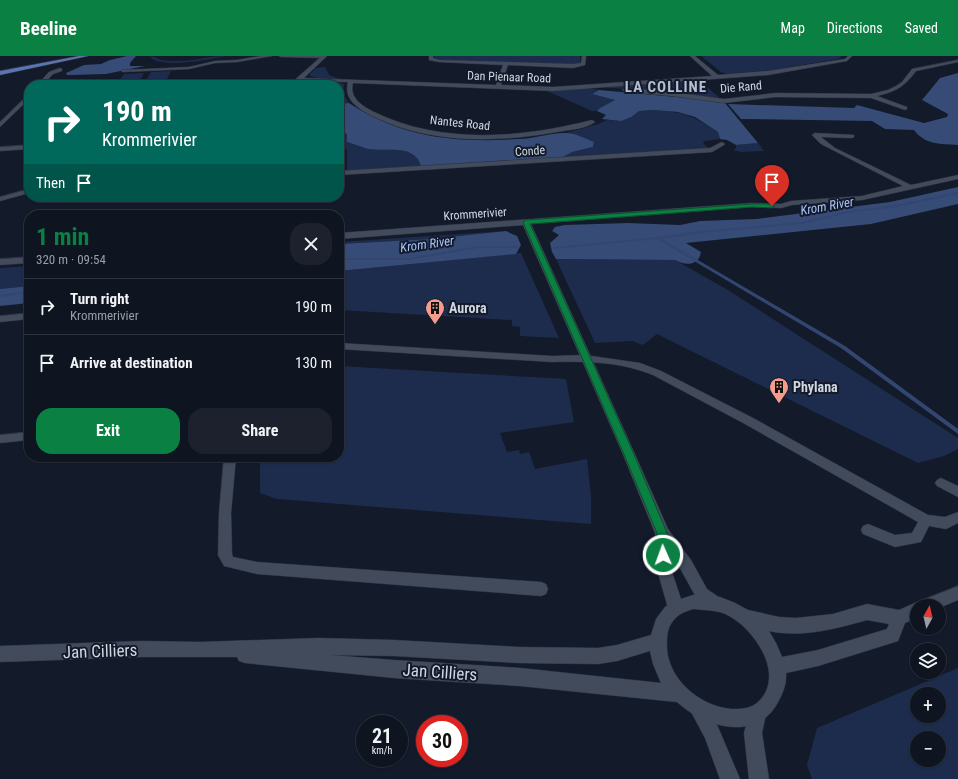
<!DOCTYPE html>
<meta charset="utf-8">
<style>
body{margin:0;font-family:"Roboto Condensed",sans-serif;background:#1c212d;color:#f1f3f6;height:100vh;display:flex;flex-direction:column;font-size:15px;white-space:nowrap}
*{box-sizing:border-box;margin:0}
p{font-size:13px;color:#9b9ea5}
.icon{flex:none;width:22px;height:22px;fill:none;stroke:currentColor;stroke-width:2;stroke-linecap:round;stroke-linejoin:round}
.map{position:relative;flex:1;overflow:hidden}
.sheet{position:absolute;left:24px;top:154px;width:320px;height:252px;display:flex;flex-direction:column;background:#0e1420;border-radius:16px;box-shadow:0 1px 3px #0004,0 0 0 1px #2e333e}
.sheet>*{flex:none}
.top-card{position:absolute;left:24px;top:24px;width:320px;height:122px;border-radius:16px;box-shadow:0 1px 3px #0004,0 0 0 1px #2e333e;background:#00695c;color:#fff;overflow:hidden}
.needle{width:26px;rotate:8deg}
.fabs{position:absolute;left:910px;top:543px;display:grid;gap:8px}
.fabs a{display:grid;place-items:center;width:36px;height:36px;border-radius:50%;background:#0e1420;box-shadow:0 1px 3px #0004,0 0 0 1px #2e333e;font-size:20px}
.speed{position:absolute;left:356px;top:659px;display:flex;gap:8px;font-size:20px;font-weight:700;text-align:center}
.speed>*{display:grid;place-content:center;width:52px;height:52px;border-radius:50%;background:#0e1420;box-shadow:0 1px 3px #0004,0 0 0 1px #2e333e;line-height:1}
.speed small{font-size:10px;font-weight:400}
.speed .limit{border:6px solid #d22;background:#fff;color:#111}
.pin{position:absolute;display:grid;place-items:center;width:34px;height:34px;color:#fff;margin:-41px -17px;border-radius:50% 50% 50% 0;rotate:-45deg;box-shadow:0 0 4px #0007}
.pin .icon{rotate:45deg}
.me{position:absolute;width:44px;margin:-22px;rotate:358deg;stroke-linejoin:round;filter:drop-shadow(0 0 3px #0008)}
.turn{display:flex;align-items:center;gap:14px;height:84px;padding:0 12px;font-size:18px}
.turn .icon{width:52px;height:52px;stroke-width:2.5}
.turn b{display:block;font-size:28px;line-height:34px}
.then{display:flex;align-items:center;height:38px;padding:0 12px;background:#0003;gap:8px;font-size:15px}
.round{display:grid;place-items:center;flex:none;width:42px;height:42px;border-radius:16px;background:#1c212d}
.head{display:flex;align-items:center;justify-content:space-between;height:68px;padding:0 12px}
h1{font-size:24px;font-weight:700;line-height:30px;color:#0b8043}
.button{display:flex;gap:8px;margin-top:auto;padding:8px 12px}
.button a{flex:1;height:46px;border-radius:16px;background:#0b8043;color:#fff;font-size:16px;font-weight:700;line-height:46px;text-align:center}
.button a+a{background:#1c212d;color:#f1f3f6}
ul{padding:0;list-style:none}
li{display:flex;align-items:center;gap:12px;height:56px;padding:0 12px;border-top:1px solid #2e333e}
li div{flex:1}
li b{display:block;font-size:15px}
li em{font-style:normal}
header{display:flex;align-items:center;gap:24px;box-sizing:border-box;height:56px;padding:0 20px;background:#0b8043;color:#fff}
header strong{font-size:19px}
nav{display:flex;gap:22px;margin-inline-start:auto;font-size:14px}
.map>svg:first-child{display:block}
.green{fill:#1d2c4c;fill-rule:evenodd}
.forest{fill:#364b76}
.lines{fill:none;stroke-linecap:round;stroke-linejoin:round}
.stream{fill:#324671;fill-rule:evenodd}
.lane-casing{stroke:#303340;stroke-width:1}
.street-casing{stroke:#303340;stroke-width:1}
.secondary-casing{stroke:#303340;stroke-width:1}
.primary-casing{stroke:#303340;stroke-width:1}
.lane{fill:#414b5c;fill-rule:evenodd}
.street{fill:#414b5c;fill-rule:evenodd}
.secondary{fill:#414b5c;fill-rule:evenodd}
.primary{fill:#5976b2;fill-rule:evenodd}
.route{fill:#0b8043;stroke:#07532c}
.labels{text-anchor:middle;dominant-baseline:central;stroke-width:4;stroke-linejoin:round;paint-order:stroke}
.far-street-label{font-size:12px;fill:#d1d7e2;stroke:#131a2a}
.far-water-label{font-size:13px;font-style:italic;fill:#a7c3fb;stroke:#131a2a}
.poi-label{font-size:14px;font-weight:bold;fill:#d1d7e2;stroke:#131a2a;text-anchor:start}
.far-district-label{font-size:15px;font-weight:bold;letter-spacing:1px;fill:#b4bfd4;stroke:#131a2a}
.near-street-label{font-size:17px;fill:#d1d7e2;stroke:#131a2a}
</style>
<header>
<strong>Beeline</strong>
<nav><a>Map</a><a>Directions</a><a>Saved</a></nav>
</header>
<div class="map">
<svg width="958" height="723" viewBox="0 0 958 723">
<rect width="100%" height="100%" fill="#131a2a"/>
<path class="green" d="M 150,0 C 154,0 157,3 161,4 C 167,5 172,5 178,5 C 194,5 209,0 226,0 C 211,3 159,14 150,0 Z
M 434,0 L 580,0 L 580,7 L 573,9 L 440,4 L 435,3 Z
M 701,0 L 842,0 L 838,3 L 772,14 L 727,18 L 721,16 Z
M 325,11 L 329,19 L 340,23 L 317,22 L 310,20 L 310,18 L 316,12 Z
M 171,15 L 165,27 L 144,28 L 151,16 Z
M 144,17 L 137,29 L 116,29 L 124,18 Z
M 698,23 L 722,44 L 661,36 L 601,31 Z
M 315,25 L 338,26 L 344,28 L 343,38 L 349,47 L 339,48 L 339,29 L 302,29 Z
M 584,32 L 599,34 L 592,38 L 616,44 L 600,52 L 597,55 L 592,55 L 547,35 Z
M 653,54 C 684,56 692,59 718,76 L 720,83 L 705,85 L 703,87 L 708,92 L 563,101 L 571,96 L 593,91 L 594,87 L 566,77 L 598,68 L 607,64 L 620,65 L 631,60 L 639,55 Z
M 339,76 L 347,78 L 347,86 C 354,88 361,91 368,93 C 387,96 414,87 421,110 L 347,115 L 347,93 L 339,94 Z
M 758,87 L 764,95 L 741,96 L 733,94 L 736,92 L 736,89 Z
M 506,175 L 430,183 L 339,188 L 339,186 Z
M 521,197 L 559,282 L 520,280 L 520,271 L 512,270 L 512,264 L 339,254 L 339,215 Z
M 556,203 L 675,204 L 728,234 L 958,382 L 958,393 L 944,400 L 918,407 L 657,278 L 643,289 L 632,285 L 595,287 Z
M 29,210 L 29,230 L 0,233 L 0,212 Z
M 339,310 L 566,323 L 574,366 L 500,377 L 507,396 L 519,394 L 520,398 L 529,396 L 535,413 L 587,403 L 591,441 L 591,468 L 277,443 L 260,437 L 260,401 L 339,401 Z
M 958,612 L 958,723 L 812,723 L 807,709 L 817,672 ZM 917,638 L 939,638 L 939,660 L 917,660 ZM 917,682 L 939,682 L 939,704 L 917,704 Z"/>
<path class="forest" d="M 127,0 L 136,0 L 130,7 L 130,10 L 145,10 L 106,18 L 72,19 L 67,19 L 66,17 L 84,9 L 101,8 L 110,4 Z
M 958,17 L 958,89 C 941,88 925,89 914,74 L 885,73 L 872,65 L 741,63 L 728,48 L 854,52 L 857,49 L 924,67 L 947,61 L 948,58 L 922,44 L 940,22 Z
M 599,34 L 688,42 L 725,47 L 758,87 L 736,89 L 727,84 L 720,83 L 718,76 L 695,61 L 678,56 L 653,54 L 639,55 L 631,61 L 621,65 L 602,63 L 606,59 L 597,55 L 600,52 L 615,44 L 592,38 Z
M 349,47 C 402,82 455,87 518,83 C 532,83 553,76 566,77 C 575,77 586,83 594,86 L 593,91 L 572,96 L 563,101 L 421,110 C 414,87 387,96 368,93 C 361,91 354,88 347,86 L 347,78 L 339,76 L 339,48 Z
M 958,131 L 958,148 L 871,168 L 686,187 L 701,196 C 699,210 685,210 675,204 L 556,203 L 552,196 L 550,187 L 559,179 L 552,175 L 555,171 L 565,169 L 628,167 L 680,169 L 700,165 L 756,163 L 890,146 Z
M 506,175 L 517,180 L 521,189 L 516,198 L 339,215 L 339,188 L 430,183 Z
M 29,230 L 29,247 L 0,250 L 0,233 Z"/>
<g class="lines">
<path class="stream" d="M 958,136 L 958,138 L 896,151 L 848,157 L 802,168 L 701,177 L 662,183 L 845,290 L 958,373 L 958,378 L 841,292 L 657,183 L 555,193 L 553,192 L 555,191 L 658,181 L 701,175 L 802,166 L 848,155 L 896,149 Z
M 478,190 L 517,190 L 519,191 L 517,192 L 478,192 L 409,204 L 339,204 L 339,202 L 409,202 Z
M 29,235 L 29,237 L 0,241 L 0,239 Z"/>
<g class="lane-casing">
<path id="lane" d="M 261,0 L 272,0 L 237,6 L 215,7 L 189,13 L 123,16 L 121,15 L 123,14 L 189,11 L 215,5 L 237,4 Z
M 279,0 L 325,0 L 326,1 L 324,2 L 281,1 Z
M 29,257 L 29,263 L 0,266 L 0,260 Z
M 339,287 L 552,300 L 585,299 L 640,307 L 661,315 L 753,362 L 928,459 L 945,461 L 958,456 L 958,467 L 946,473 L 929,470 L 921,486 L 895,491 L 863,478 L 861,474 L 863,470 L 868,468 L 895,479 L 912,477 L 918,466 L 745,368 L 653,319 C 622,306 586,305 552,306 L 339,293 Z
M 29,376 L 29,384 L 0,387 L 0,379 Z
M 224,401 L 236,401 L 231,457 L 232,498 L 233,501 L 257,506 L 541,526 L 546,528 L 548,533 L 546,538 L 541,540 L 257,518 L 224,510 L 218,499 L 219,457 Z
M 941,422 L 958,430 L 958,441 L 937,430 L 935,427 L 937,424 Z"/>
</g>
<g class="street-casing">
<path id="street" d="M 322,0 L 327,0 L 304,22 L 496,29 L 503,9 L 439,6 L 429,4 L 429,0 L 433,0 L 433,2 L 439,4 L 573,8 L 581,7 L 582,0 L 586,0 L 585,9 L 573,12 L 508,9 L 501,29 L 553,31 L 712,20 L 690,0 L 695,0 L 718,19 L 768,15 L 845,3 L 848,0 L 852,0 L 847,5 L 768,19 L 553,35 L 353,27 C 349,42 362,50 374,56 C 442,89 521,82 592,64 L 595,66 C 586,73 568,74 557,76 C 496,87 429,88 372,60 C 359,53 343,44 348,26 L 300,25 L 295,29 L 289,29 Z
M 958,4 L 958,6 L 916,15 C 904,31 897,35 877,40 L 907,51 L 907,53 L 905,54 L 871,42 L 776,41 L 724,47 L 672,40 L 625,36 L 622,34 L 625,32 L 672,36 L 724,43 L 776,37 L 871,38 L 888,34 L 896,30 L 902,26 L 912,13 Z
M 60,12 L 62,13 L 62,15 L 53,18 L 43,29 L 37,29 L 49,16 Z
M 29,38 L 29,43 L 0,71 L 0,66 Z
M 815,77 L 854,79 L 854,81 L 852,82 L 821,81 L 835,92 L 911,129 L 958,119 L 958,123 L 862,144 L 792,149 L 781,152 L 752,151 L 531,168 L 634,396 L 668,473 L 691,504 L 707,533 L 720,542 L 722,547 L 720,552 L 714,555 L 697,543 L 681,514 L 670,499 L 670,510 L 684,552 L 682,557 L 676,560 L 670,557 L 668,552 L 656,510 L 655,477 L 622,396 L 523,169 L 339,183 L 339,177 L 752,147 L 781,148 L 791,145 L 862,140 L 903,130 L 821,88 L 812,79 Z
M 722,86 L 725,88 L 724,89 L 712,96 L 339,119 L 339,115 L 710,92 Z
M 29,89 L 29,93 L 0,95 L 0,91 Z
M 29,133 L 29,137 L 0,145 L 0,141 Z
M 29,201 L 29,207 L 0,209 L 0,203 Z
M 698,643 L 704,646 L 718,671 L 740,723 L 720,723 L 705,682 L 689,652 L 692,646 Z
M 757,649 L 763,652 L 766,658 L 762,677 L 769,723 L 749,723 L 744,677 L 751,652 Z"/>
</g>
<g class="secondary-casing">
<path id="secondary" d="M 958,530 L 958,544 L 939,552 L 939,550 L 917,550 L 917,562 L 905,567 L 898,585 L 818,610 L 786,617 C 787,627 783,637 778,646 C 757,687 704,671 677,646 L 520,630 L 394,622 L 245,607 L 239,605 L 237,601 L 141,601 L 0,606 L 0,590 L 141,585 L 200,586 L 319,582 L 394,584 L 519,591 L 598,592 L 617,589 L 651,579 L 656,563 L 665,551 L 672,546 L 693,539 L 720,541 L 735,547 L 748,554 L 779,561 L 796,562 L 833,558 L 867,548 L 899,554 L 917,546 L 919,547 L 920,545 ZM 693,553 C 703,554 714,554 723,557 C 751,568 787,617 759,645 C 751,653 742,653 731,653 C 698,650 664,620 667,585 C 667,574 670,566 679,559 C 683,556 688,555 693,553 ZM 867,564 L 889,568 L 887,573 L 818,594 L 782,601 L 776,587 L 769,575 C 802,582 835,573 867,564 ZM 650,595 L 653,608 L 661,627 L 520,612 L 394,604 L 330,599 L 394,600 L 519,607 L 598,608 L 617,605 Z"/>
</g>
<g class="primary-casing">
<path id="primary" d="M 79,0 L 88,0 L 0,19 L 0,15 Z"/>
</g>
<use href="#lane" class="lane"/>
<use href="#street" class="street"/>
<use href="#secondary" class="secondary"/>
<use href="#primary" class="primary"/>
</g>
<path class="route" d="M 752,148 L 772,148 L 774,150 L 772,152 L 752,151 L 530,168 L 633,396 L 667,477 L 668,499 L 667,503 L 663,504 L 659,503 L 657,499 L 657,477 L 623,396 L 523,166 L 526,164 Z"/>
<defs>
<g id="building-pin" transform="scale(1)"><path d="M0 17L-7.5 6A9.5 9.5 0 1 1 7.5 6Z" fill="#f49d8c" stroke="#131a2a"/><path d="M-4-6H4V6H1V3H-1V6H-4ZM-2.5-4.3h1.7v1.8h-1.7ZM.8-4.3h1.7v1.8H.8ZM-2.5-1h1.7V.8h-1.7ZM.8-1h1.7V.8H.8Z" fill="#111"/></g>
</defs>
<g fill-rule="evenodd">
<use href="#building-pin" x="435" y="252"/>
<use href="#building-pin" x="779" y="331"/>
</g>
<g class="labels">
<g class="far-street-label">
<text transform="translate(509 21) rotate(2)">Dan Pienaar Road</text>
<text transform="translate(741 31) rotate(-5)">Die Rand</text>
<text transform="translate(460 67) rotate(6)">Nantes Road</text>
<text transform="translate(530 95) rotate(-4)">Conde</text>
<text transform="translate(475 158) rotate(-4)">Krommerivier</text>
</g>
<g class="far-water-label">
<text transform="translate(827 150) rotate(-10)">Krom River</text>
<text transform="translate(427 188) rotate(-8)">Krom River</text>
</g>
<g class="poi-label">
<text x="449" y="252">Aurora</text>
<text x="793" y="331">Phylana</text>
</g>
<g class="far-district-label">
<text x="666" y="31">LA COLLINE</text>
</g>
<g class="near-street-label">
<text transform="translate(100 595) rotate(-2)">Jan Cilliers</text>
<text transform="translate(440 616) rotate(4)">Jan Cilliers</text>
</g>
</g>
</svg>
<div class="fabs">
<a><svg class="needle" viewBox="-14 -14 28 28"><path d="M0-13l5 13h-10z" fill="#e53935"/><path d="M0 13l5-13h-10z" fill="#9b9ea5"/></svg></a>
<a><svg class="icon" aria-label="layers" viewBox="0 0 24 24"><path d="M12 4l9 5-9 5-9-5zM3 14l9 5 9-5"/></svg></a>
<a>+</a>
<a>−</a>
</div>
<div class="speed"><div>21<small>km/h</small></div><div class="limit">30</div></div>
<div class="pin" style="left:772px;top:150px;background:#d93025"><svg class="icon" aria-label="arrive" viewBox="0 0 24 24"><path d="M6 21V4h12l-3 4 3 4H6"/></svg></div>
<svg class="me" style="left:663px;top:499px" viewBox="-20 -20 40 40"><circle r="17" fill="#0b8043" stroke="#fff" stroke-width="3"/><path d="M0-11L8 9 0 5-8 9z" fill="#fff"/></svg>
<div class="top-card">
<div class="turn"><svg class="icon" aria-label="right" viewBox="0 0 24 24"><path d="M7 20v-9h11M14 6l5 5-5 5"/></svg><div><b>190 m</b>Krommerivier</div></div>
<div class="then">Then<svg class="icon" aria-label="arrive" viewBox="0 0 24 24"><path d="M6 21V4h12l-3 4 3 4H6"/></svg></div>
</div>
<section class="sheet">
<div class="head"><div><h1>1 min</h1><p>320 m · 09:54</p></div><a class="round"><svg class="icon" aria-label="close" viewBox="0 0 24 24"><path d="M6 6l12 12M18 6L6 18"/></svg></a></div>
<ul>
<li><svg class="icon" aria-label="right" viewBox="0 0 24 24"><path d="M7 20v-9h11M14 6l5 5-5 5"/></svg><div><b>Turn right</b><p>Krommerivier</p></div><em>190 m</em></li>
<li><svg class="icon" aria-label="arrive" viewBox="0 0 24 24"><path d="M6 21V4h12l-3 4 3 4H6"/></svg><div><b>Arrive at destination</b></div><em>130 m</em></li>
</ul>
<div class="button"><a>Exit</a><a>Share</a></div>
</section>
</div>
